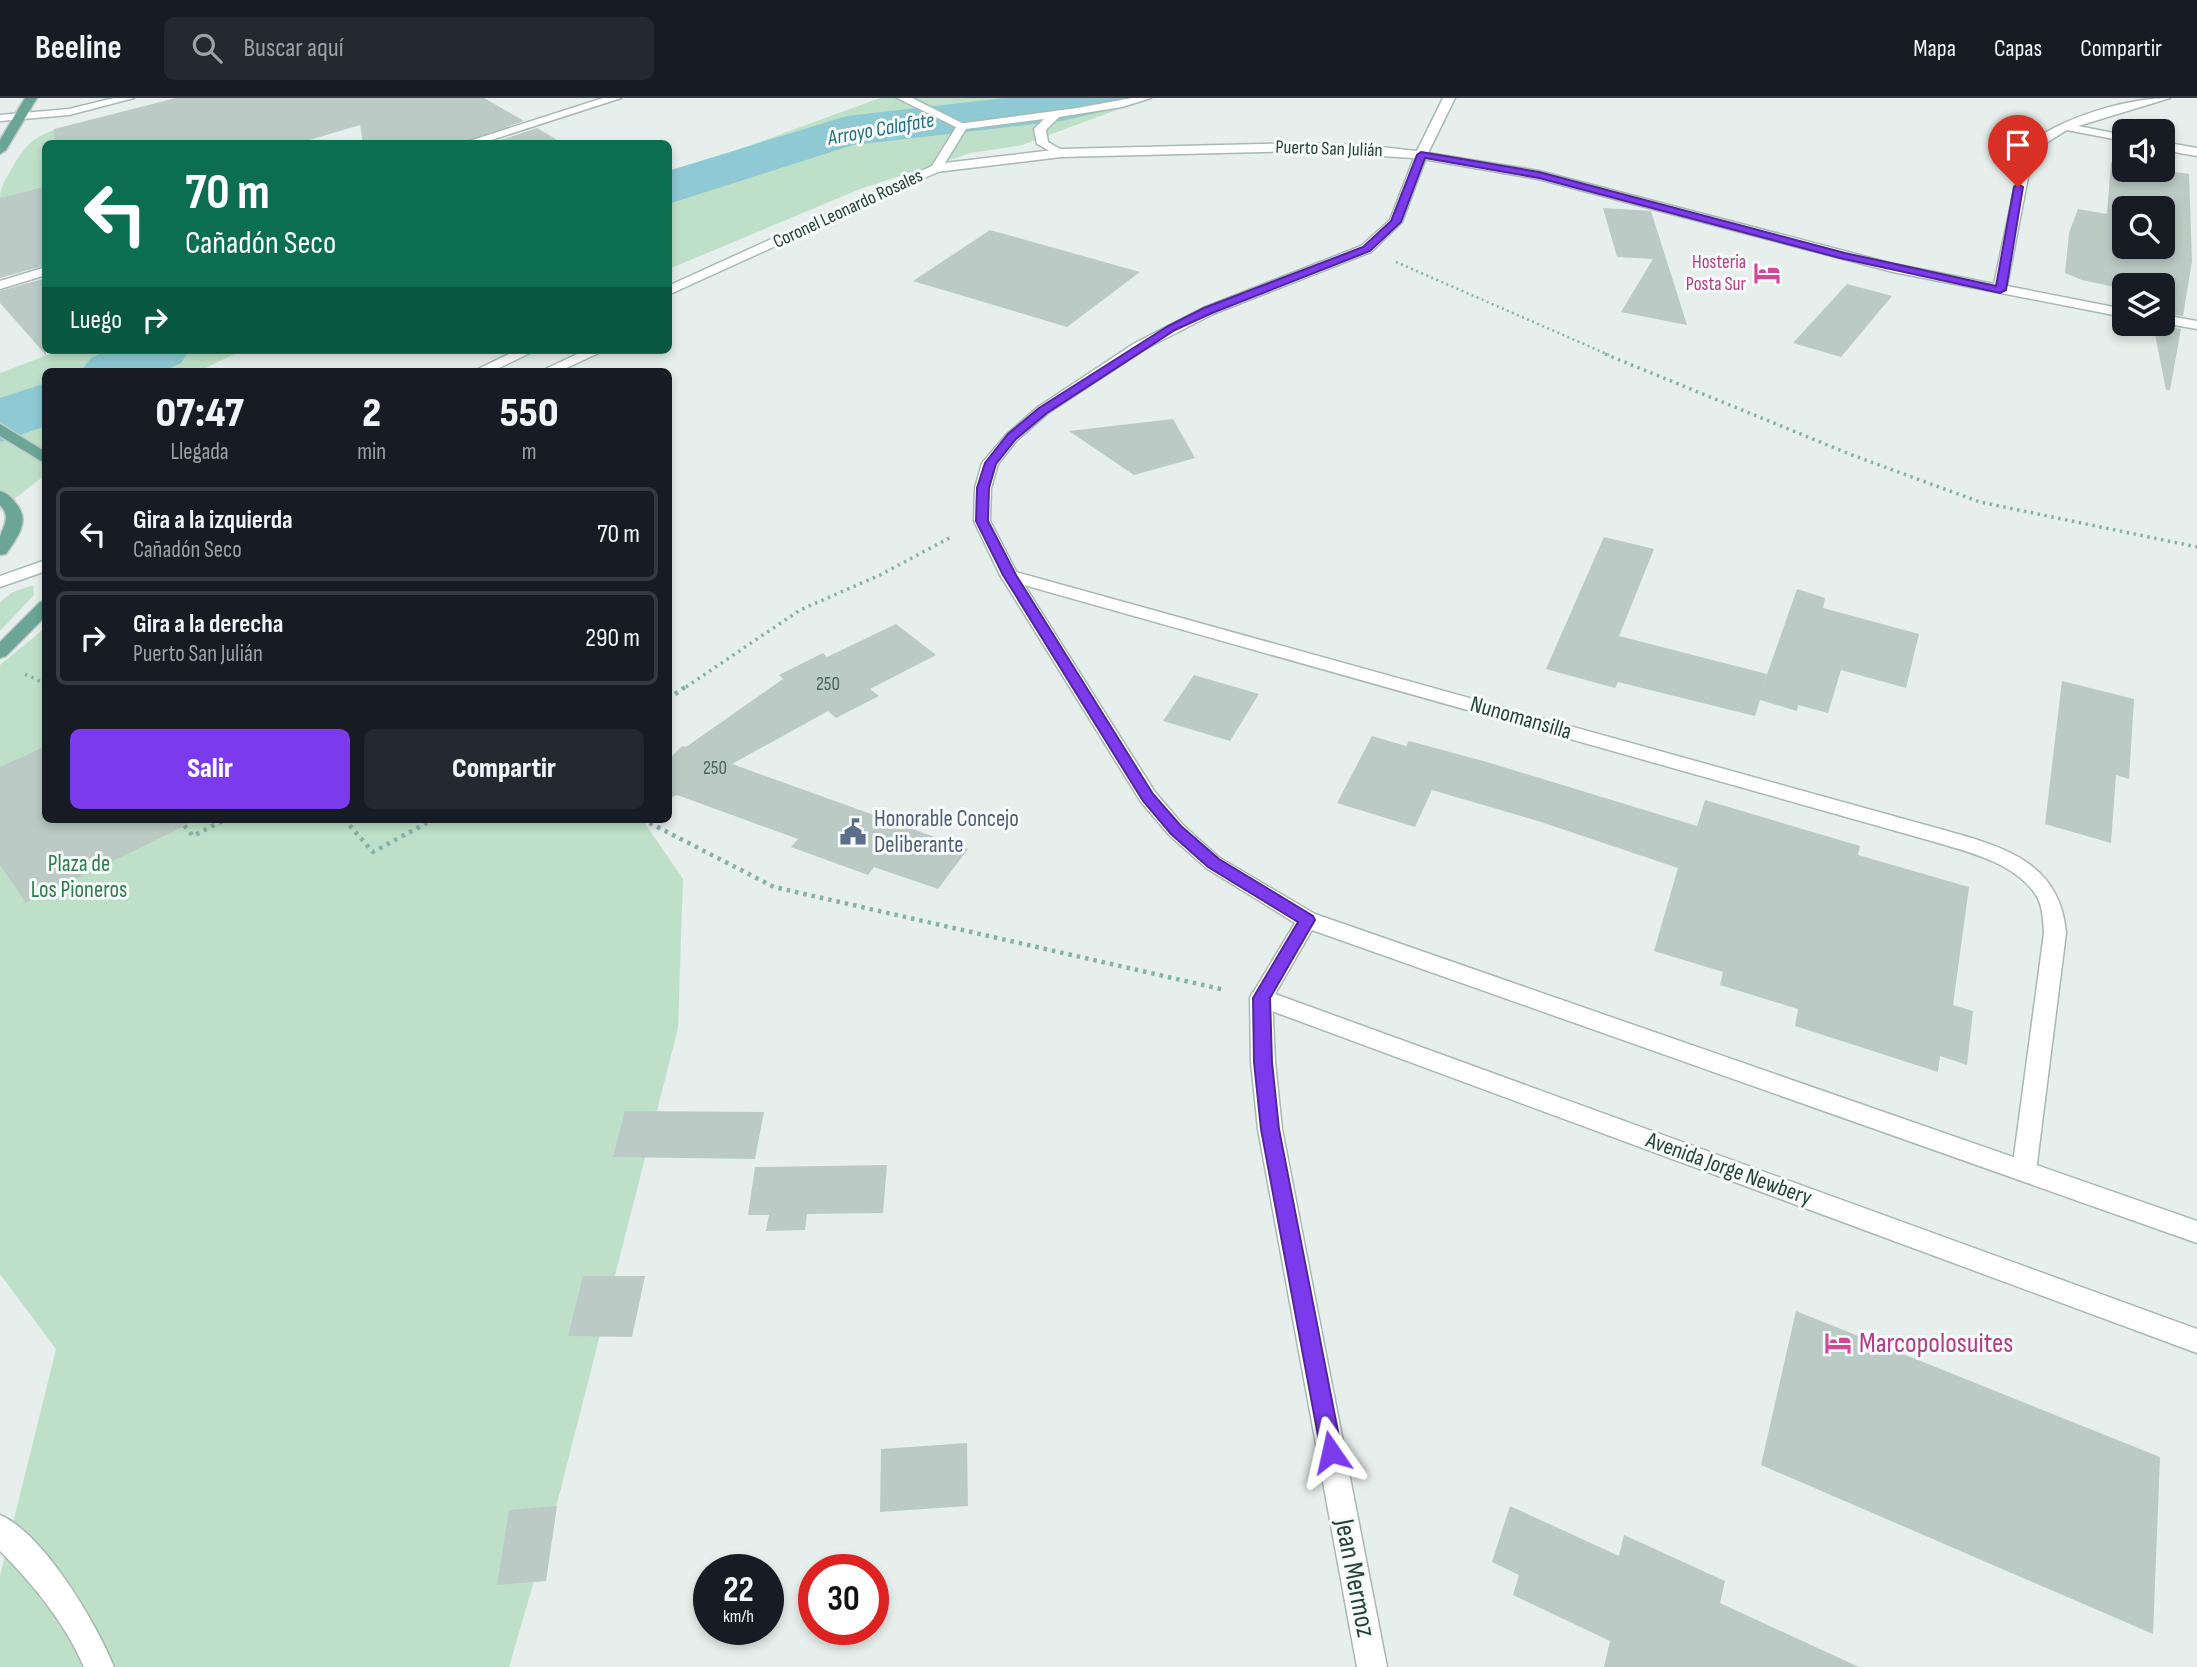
<!DOCTYPE html>
<html lang="es">
<meta charset="utf-8">
<style>
body{margin:0;font-family:"Sofia Sans Condensed",sans-serif;background:#242831;color:#f1f3f6;height:100vh;display:flex;flex-direction:column;font-size:26px;white-space:nowrap}
*{box-sizing:border-box;margin:0}
p{font-size:23px;color:#9ea1a6}
.icon{flex:none;width:38px;height:38px;fill:none;stroke:currentColor;stroke-width:2;stroke-linecap:round;stroke-linejoin:round}
.map{position:relative;flex:1;overflow:hidden}
.drawer{position:absolute;left:42px;top:270px;width:630px;height:455px;display:flex;flex-direction:column;background:#171b24;border-radius:10px;box-shadow:0 4px 10px #0003}
.drawer>*{flex:none}
.guide{position:absolute;left:42px;top:42px;width:630px;height:214px;border-radius:10px;box-shadow:0 4px 10px #0003;background:#0b6e4f;color:#fff;overflow:hidden}
.tools{position:absolute;left:2112px;top:21px;display:grid;gap:14px}
.tools a{display:grid;place-items:center;width:63px;height:63px;border-radius:10px;background:#171b24;box-shadow:0 4px 10px #0003;font-size:35px}
.speed{position:absolute;left:693px;top:1456px;display:flex;gap:14px;font-size:35px;font-weight:700;text-align:center}
.speed>*{display:grid;place-content:center;width:91px;height:91px;border-radius:50%;background:#171b24;box-shadow:0 4px 10px #0003;line-height:1}
.speed small{font-size:18px;font-weight:400}
.speed .limit{border:10px solid #d22;background:#fff;color:#111}
.pin{position:absolute;display:grid;place-items:center;width:60px;height:60px;color:#fff;margin:-72px -30px;border-radius:50% 50% 50% 0;rotate:-45deg;box-shadow:0 0 7px #0007}
.pin .icon{rotate:45deg}
.me{position:absolute;width:77px;margin:-38px;rotate:349deg;stroke-linejoin:round;filter:drop-shadow(0 0 5px #0008)}
.turn{display:flex;align-items:center;gap:24px;height:147px;padding:0 28px;font-size:32px}
.turn .icon{width:91px;height:91px;stroke-width:2.5}
.turn b{display:block;font-size:49px;line-height:60px}
.then{display:flex;align-items:center;height:66px;padding:0 28px;background:#0003;gap:14px;font-size:26px}
.eta{display:flex;justify-content:space-evenly;align-items:center;height:119px;text-align:center}
.eta b{font-size:42px;font-weight:800;line-height:49px}
.cta{display:flex;gap:14px;margin-top:auto;padding:14px 28px}
.cta a{flex:1;height:80px;border-radius:10px;background:#7c3aed;color:#fff;font-size:28px;font-weight:800;line-height:80px;text-align:center}
.cta a+a{background:#242831;color:#f1f3f6}
ul{padding:0;list-style:none}
li{display:flex;align-items:center;gap:21px;height:94px;margin:0 14px 10px;padding:0 14px;border:4px solid #363941;border-radius:10px}
li div{flex:1}
li b{display:block;font-size:26px}
li em{font-style:normal}
header{display:flex;align-items:center;gap:42px;box-sizing:border-box;height:98px;padding:0 35px;background:#171b24;border-bottom:2px solid #363941}
header strong{font-size:33px}
nav{display:flex;gap:38px;margin-inline-start:auto;font-size:24px}
.search{width:490px;height:63px;background:#242831;display:flex;align-items:center;gap:18px;box-sizing:border-box;padding:0 24px;border-radius:10px;color:#9ea1a6;font-size:26px}
.map>svg:first-child{display:block}
.green{fill:#bfe0c8}
.lines{fill:none;stroke-linecap:round;stroke-linejoin:round}
.river{fill:#8ec9d4;fill-rule:evenodd}
.building{fill:#bbcac4;fill-rule:evenodd}
.minor-casing{stroke:#a8b8b2;stroke-width:3}
.tertiary-casing{stroke:#a8b8b2;stroke-width:3}
.secondary-casing{stroke:#a4bbb3;stroke-width:3}
.primary-casing{stroke:#c2cac8;stroke-width:3}
.path-far2{stroke:#86b3a5;stroke-width:2.5;stroke-dasharray:2 3.5;stroke-linecap:butt}
.path-far1{stroke:#86b3a5;stroke-width:3.5;stroke-dasharray:2.5 4.5;stroke-linecap:butt}
.path{stroke:#86b3a5;stroke-width:4.5;stroke-dasharray:3.5 5;stroke-linecap:butt}
.minor{fill:#fff;fill-rule:evenodd}
.tertiary{fill:#fff;fill-rule:evenodd}
.secondary{fill:#fff;fill-rule:evenodd}
.primary{fill:#6aa596;fill-rule:evenodd}
.route{fill:#7c3aed;stroke:#51269a;stroke-width:2}
.labels{text-anchor:middle;dominant-baseline:central;stroke-width:6;stroke-linejoin:round;paint-order:stroke}
.far-street-label{font-size:19px;fill:#24423a;stroke:#f7fbf9}
.far-hotel-label{font-size:19px;fill:#b23c85;stroke:#f7fbf9;text-anchor:end}
.number-label{font-size:19px;fill:#4a645c}
.far-water-label{font-size:21px;font-style:italic;fill:#1c6f80;stroke:#f7fbf9}
.street-label{font-size:23px;fill:#24423a;stroke:#f7fbf9}
.service-label{font-size:23px;fill:#4e5e75;stroke:#f7fbf9;text-anchor:start}
.park-label{font-size:23px;fill:#2d7a4b;stroke:#f7fbf9}
.near-hotel-label{font-size:28px;fill:#b23c85;stroke:#f7fbf9;text-anchor:start}
.near-street-label{font-size:28px;fill:#24423a;stroke:#f7fbf9}
</style>
<header>
<strong>Beeline</strong>
<div class="search"><svg class="icon" aria-label="search" viewBox="0 0 24 24"><circle cx="10" cy="10" r="6"/><path d="M15 15l6 6"/></svg>Buscar aquí</div>
<nav><a>Mapa</a><a>Capas</a><a>Compartir</a></nav>
</header>
<div class="map">
<svg width="2197" height="1569" viewBox="0 0 2197 1569">
<rect width="100%" height="100%" fill="#e6efeb"/>
<path class="green" d="M 880,0 L 1149,0 L 1022,47 L 971,55 L 860,91 L 669,171 L 669,77 Z
M 71,27 L 94,45 L 46,46 L 45,88 L 0,100 C 0,89 6,81 12,70 C 29,41 38,36 71,27 Z
M 61,252 L 243,252 L 199,273 L 46,273 L 45,377 L 0,412 L 0,275 Z
M 33,487 L 34,497 L 0,533 L 0,504 L 13,494 Z
M 45,530 L 46,721 L 642,721 L 683,781 L 678,930 L 560,1394 L 509,1569 L 0,1569 L 0,1478 L 56,1251 L 0,1176 L 0,567 Z"/>
<g class="lines">
<path class="river" d="M 1005,0 L 1124,0 L 1117,10 L 1062,23 L 853,47 L 668,106 L 668,73 L 847,18 Z
M 108,252 L 190,252 L 181,265 L 164,273 L 81,273 L 91,260 Z
M 46,285 L 46,328 L 0,344 L 0,300 Z"/>
</g>
<path class="building" d="M 176,0 L 484,0 L 524,23 L 458,46 L 363,46 L 360,27 L 296,46 L 55,46 L 54,31 Z
M 537,30 L 564,46 L 489,46 Z
M 2111,64 L 2124,66 L 2124,72 L 2160,72 L 2189,76 L 2192,163 L 2183,218 L 2163,215 L 2163,187 L 2124,187 L 2124,191 L 2082,182 L 2065,175 L 2069,135 L 2078,111 L 2107,116 ZM 2124,110 L 2163,110 L 2163,149 L 2124,149 Z
M 46,88 L 46,167 L 0,180 L 0,100 Z
M 1603,110 L 1651,113 L 1687,227 L 1621,214 L 1653,161 L 1617,159 Z
M 990,132 L 1140,174 L 1067,229 L 913,183 Z
M 46,180 L 46,257 L 0,205 L 0,193 Z
M 1847,186 L 1892,198 L 1841,259 L 1793,245 Z
M 2153,226 L 2181,231 L 2170,292 L 2166,292 Z
M 1173,321 L 1195,360 L 1134,377 L 1069,333 Z
M 1604,439 L 1654,451 L 1619,538 L 1767,576 L 1763,588 L 1797,491 L 1825,500 L 1823,510 L 1919,536 L 1906,590 L 1841,572 L 1828,615 L 1798,607 L 1797,613 L 1760,602 L 1755,618 L 1618,584 L 1615,590 L 1546,571 Z
M 896,526 L 936,557 L 870,591 L 879,598 L 836,620 L 828,613 L 732,666 L 968,751 L 938,791 L 874,769 L 868,777 L 791,749 L 798,741 L 677,697 L 668,701 L 668,662 L 682,648 L 686,649 L 783,581 L 779,577 L 823,555 L 827,559 Z
M 1194,577 L 1259,596 L 1230,643 L 1163,623 Z
M 2062,583 L 2134,601 L 2129,681 L 2116,677 L 2111,745 L 2045,726 Z
M 1372,638 L 1406,648 L 1409,643 L 1487,664 L 1697,728 L 1705,702 L 1860,748 L 1858,757 L 1969,789 L 1953,907 L 1973,913 L 1967,967 L 1940,958 L 1938,974 L 1795,928 L 1798,911 L 1720,887 L 1723,874 L 1654,853 L 1678,770 L 1541,724 L 1432,692 L 1415,729 L 1337,705 Z
M 46,648 L 46,721 L 199,721 L 26,805 L 0,767 L 0,669 Z
M 625,1013 L 764,1014 L 755,1061 L 613,1059 Z
M 887,1067 L 883,1115 L 807,1116 L 805,1132 L 766,1133 L 769,1117 L 748,1117 L 755,1069 Z
M 583,1178 L 645,1178 L 632,1239 L 568,1238 Z
M 1796,1213 L 2160,1359 L 2153,1536 L 1761,1367 Z
M 967,1345 L 968,1408 L 880,1414 L 881,1351 Z
M 557,1408 L 546,1483 L 497,1487 L 509,1412 Z
M 1510,1408 L 1619,1458 L 1624,1437 L 1725,1483 L 1720,1505 L 1859,1569 L 1604,1569 L 1610,1543 L 1513,1497 L 1519,1477 L 1492,1464 Z"/>
<g class="lines">
<g class="minor-casing">
<path id="minor" d="M 114,0 L 134,0 L 69,17 L 0,23 L 0,17 L 69,11 Z
M 603,0 L 621,0 L 479,46 L 460,46 Z
M 897,0 L 912,0 L 968,28 L 958,30 Z
M 1443,0 L 1455,0 L 1428,55 L 1539,73 L 1894,166 L 1994,186 L 2023,50 C 2057,21 2125,0 2170,0 L 2078,28 L 2124,37 L 2124,43 L 2067,32 L 2033,53 L 2007,188 L 2124,211 L 2124,219 L 1893,174 L 1538,81 L 1417,60 L 1415,57 Z
M 2163,44 L 2197,50 L 2197,58 L 2163,52 Z
M 46,169 L 46,177 L 0,191 L 0,183 Z
M 2163,217 L 2197,223 L 2197,231 L 2163,225 Z
M 1009,472 L 1940,731 C 2000,748 2060,762 2066,835 L 2036,1073 L 2033,1080 L 2024,1083 L 2015,1080 L 2012,1073 L 2044,835 C 2043,823 2043,808 2036,797 C 2015,765 1969,754 1935,744 L 1003,481 L 1000,477 L 1003,473 Z
M 1261,891 L 1269,894 L 1272,900 L 1275,964 L 1282,1031 L 1387,1569 L 1357,1569 L 1258,1031 L 1251,964 L 1250,900 L 1253,894 Z
M 0,1417 C 44,1436 97,1526 114,1569 L 84,1569 C 65,1525 33,1486 0,1453 Z"/>
</g>
<g class="tertiary-casing">
<path id="tertiary" d="M 1300,45 L 1363,47 L 1425,54 L 1427,57 L 1402,124 L 1371,154 L 1213,216 L 1145,251 L 1048,315 L 1017,342 L 998,366 L 991,390 L 990,423 L 1018,477 L 1155,694 L 1183,727 L 1220,760 L 1315,816 L 2197,1123 L 2197,1145 L 1312,832 L 1275,896 L 2197,1231 L 2197,1255 L 1253,906 L 1250,900 L 1295,825 L 1206,770 L 1169,737 L 1141,704 L 1000,477 L 974,423 L 975,390 L 982,365 L 1007,336 L 1038,309 L 1135,245 L 1203,210 L 1361,148 L 1390,122 L 1414,60 L 1300,53 L 1061,59 L 936,74 L 930,70 L 936,66 L 1061,51 Z"/>
</g>
<g class="secondary-casing">
<path id="secondary" d="M 1132,0 L 1151,0 L 1122,9 L 1059,19 L 1046,32 L 1048,44 L 1067,55 L 1061,59 L 1037,46 L 1034,31 L 1044,21 L 966,31 L 940,73 L 668,197 L 668,188 L 932,68 L 958,26 L 1077,10 Z
M 517,252 L 536,252 L 493,273 L 474,273 Z
M 586,252 L 605,252 L 560,273 L 541,273 Z
M 46,462 L 46,473 L 0,489 L 0,478 Z"/>
</g>
<g class="primary-casing">
<path id="primary" d="M 25,0 L 37,0 L 6,52 L 0,56 L 0,42 Z
M 0,326 L 46,354 L 46,366 L 0,338 Z
M 0,393 C 8,395 13,401 18,408 C 30,425 16,441 6,456 L 0,457 C 0,452 0,444 0,439 C 4,426 11,419 0,407 Z
M 46,503 L 46,518 L 6,558 L 0,560 L 0,544 L 40,504 Z"/>
</g>
<path class="path-far2" d="M 1396,164 L 1609,257"/>
<path class="path-far1" d="M 1605,256 L 1852,357 L 1980,404 L 2197,449
M 25,576 L 46,586
M 686,589 L 800,512 L 880,477 L 953,438"/>
<path class="path" d="M 668,601 L 688,587
M 179,721 L 193,738 L 226,721
M 344,721 L 373,754 L 434,721
M 642,721 L 774,789 L 1225,892"/>
<use href="#minor" class="minor"/>
<use href="#tertiary" class="tertiary"/>
<use href="#secondary" class="secondary"/>
<use href="#primary" class="primary"/>
</g>
<path class="route" d="M 1421,54 L 1539,74 L 1845,155 L 1996,188 L 2014,89 L 2018,86 L 2023,89 L 2006,192 L 2000,195 L 1840,160 L 1539,80 L 1425,60 L 1401,124 L 1370,153 L 1212,215 L 1175,232 L 1047,315 L 1016,341 L 996,366 L 989,390 L 988,423 L 1016,477 L 1153,696 L 1181,728 L 1219,761 L 1313,818 L 1315,822 L 1270,900 L 1272,964 L 1279,1031 L 1342,1354 L 1339,1361 L 1331,1364 L 1324,1361 L 1321,1354 L 1261,1031 L 1254,964 L 1253,900 L 1298,824 L 1208,769 L 1171,736 L 1143,703 L 1003,477 L 976,423 L 977,390 L 985,365 L 1008,336 L 1039,310 L 1168,228 L 1204,210 L 1363,149 L 1391,123 L 1417,57 Z"/>
<defs>
<g id="hotel-bare" transform="scale(2.1)"><path d="M-6-4.5h1.5V1H6V5H4.5V3h-9V5H-6ZM-4 0a1.8 1.8 0 1 1 3.6 0ZM.5 0V-2.5h3Q6-2.5 6 0Z" fill="#d1479c" stroke="#f7fbf9" stroke-width="2.5" paint-order="stroke"/></g>
<g id="civic-bare" transform="scale(2.1)"><path d="M-.6-6.5H3V-4.5H.6V-3L4-1V1h2V6H-6V1h2V-1L-.6-3ZM-1.2 2.5V6h2.4V2.5Z" fill="#5c6f8a" stroke="#f7fbf9" stroke-width="2.5" paint-order="stroke"/></g>
</defs>
<g fill-rule="evenodd">
<use href="#hotel-bare" x="1767" y="175"/>
<use href="#civic-bare" x="853" y="734"/>
<use href="#hotel-bare" x="1838" y="1245"/>
</g>
<g class="labels">
<g class="far-street-label">
<text transform="translate(1329 51) rotate(2)">Puerto San Julián</text>
<text transform="translate(848 111) rotate(-25)">Coronel Leonardo Rosales</text>
</g>
<g class="far-hotel-label">
<text x="1746" y="164">Hosteria<tspan x="1746" dy="22">Posta Sur</tspan></text>
</g>
<g class="number-label">
<text x="828" y="586">250</text>
<text x="715" y="670">250</text>
</g>
<g class="far-water-label">
<text transform="translate(881 31) rotate(-10)">Arroyo Calafate</text>
</g>
<g class="street-label">
<text transform="translate(1521 620) rotate(16)">Nunomansilla</text>
<text transform="translate(1729 1071) rotate(20)">Avenida Jorge Newbery</text>
</g>
<g class="service-label">
<text x="874" y="721">Honorable Concejo<tspan x="874" dy="26">Deliberante</tspan></text>
</g>
<g class="park-label">
<text x="79" y="766">Plaza de<tspan x="79" dy="26">Los Pioneros</tspan></text>
</g>
<g class="near-hotel-label">
<text x="1859" y="1245">Marcopolosuites</text>
</g>
<g class="near-street-label">
<text transform="translate(1355 1480) rotate(79)">Jean Mermoz</text>
</g>
</g>
</svg>
<div class="tools">
<a><svg class="icon" aria-label="sound" viewBox="0 0 24 24"><path d="M4 9h4l5-4v14l-5-4H4zM17 9q2 3 0 6"/></svg></a>
<a><svg class="icon" aria-label="search" viewBox="0 0 24 24"><circle cx="10" cy="10" r="6"/><path d="M15 15l6 6"/></svg></a>
<a><svg class="icon" aria-label="layers" viewBox="0 0 24 24"><path d="M12 4l9 5-9 5-9-5zM3 14l9 5 9-5"/></svg></a>
</div>
<div class="speed"><div>22<small>km/h</small></div><div class="limit">30</div></div>
<div class="pin" style="left:2018px;top:89px;background:#d93025"><svg class="icon" aria-label="arrive" viewBox="0 0 24 24"><path d="M6 21V4h12l-3 4 3 4H6"/></svg></div>
<svg class="me" style="left:1331px;top:1354px" viewBox="-20 -20 40 40"><path d="M0-17L14 15 0 8-14 15z" fill="#7c3aed" stroke="#fff" stroke-width="4"/></svg>
<div class="guide">
<div class="turn"><svg class="icon" aria-label="left" viewBox="0 0 24 24"><path d="M17 20v-9H6M10 6l-5 5 5 5"/></svg><div><b>70 m</b>Cañadón Seco</div></div>
<div class="then">Luego<svg class="icon" aria-label="right" viewBox="0 0 24 24"><path d="M7 20v-9h11M14 6l5 5-5 5"/></svg></div>
</div>
<section class="drawer">
<div class="eta">
<div><b>07:47</b><p>Llegada</p></div>
<div><b>2</b><p>min</p></div>
<div><b>550</b><p>m</p></div>
</div>
<ul>
<li><svg class="icon" aria-label="left" viewBox="0 0 24 24"><path d="M17 20v-9H6M10 6l-5 5 5 5"/></svg><div><b>Gira a la izquierda</b><p>Cañadón Seco</p></div><em>70 m</em></li>
<li><svg class="icon" aria-label="right" viewBox="0 0 24 24"><path d="M7 20v-9h11M14 6l5 5-5 5"/></svg><div><b>Gira a la derecha</b><p>Puerto San Julián</p></div><em>290 m</em></li>
</ul>
<div class="cta"><a>Salir</a><a>Compartir</a></div>
</section>
</div>
